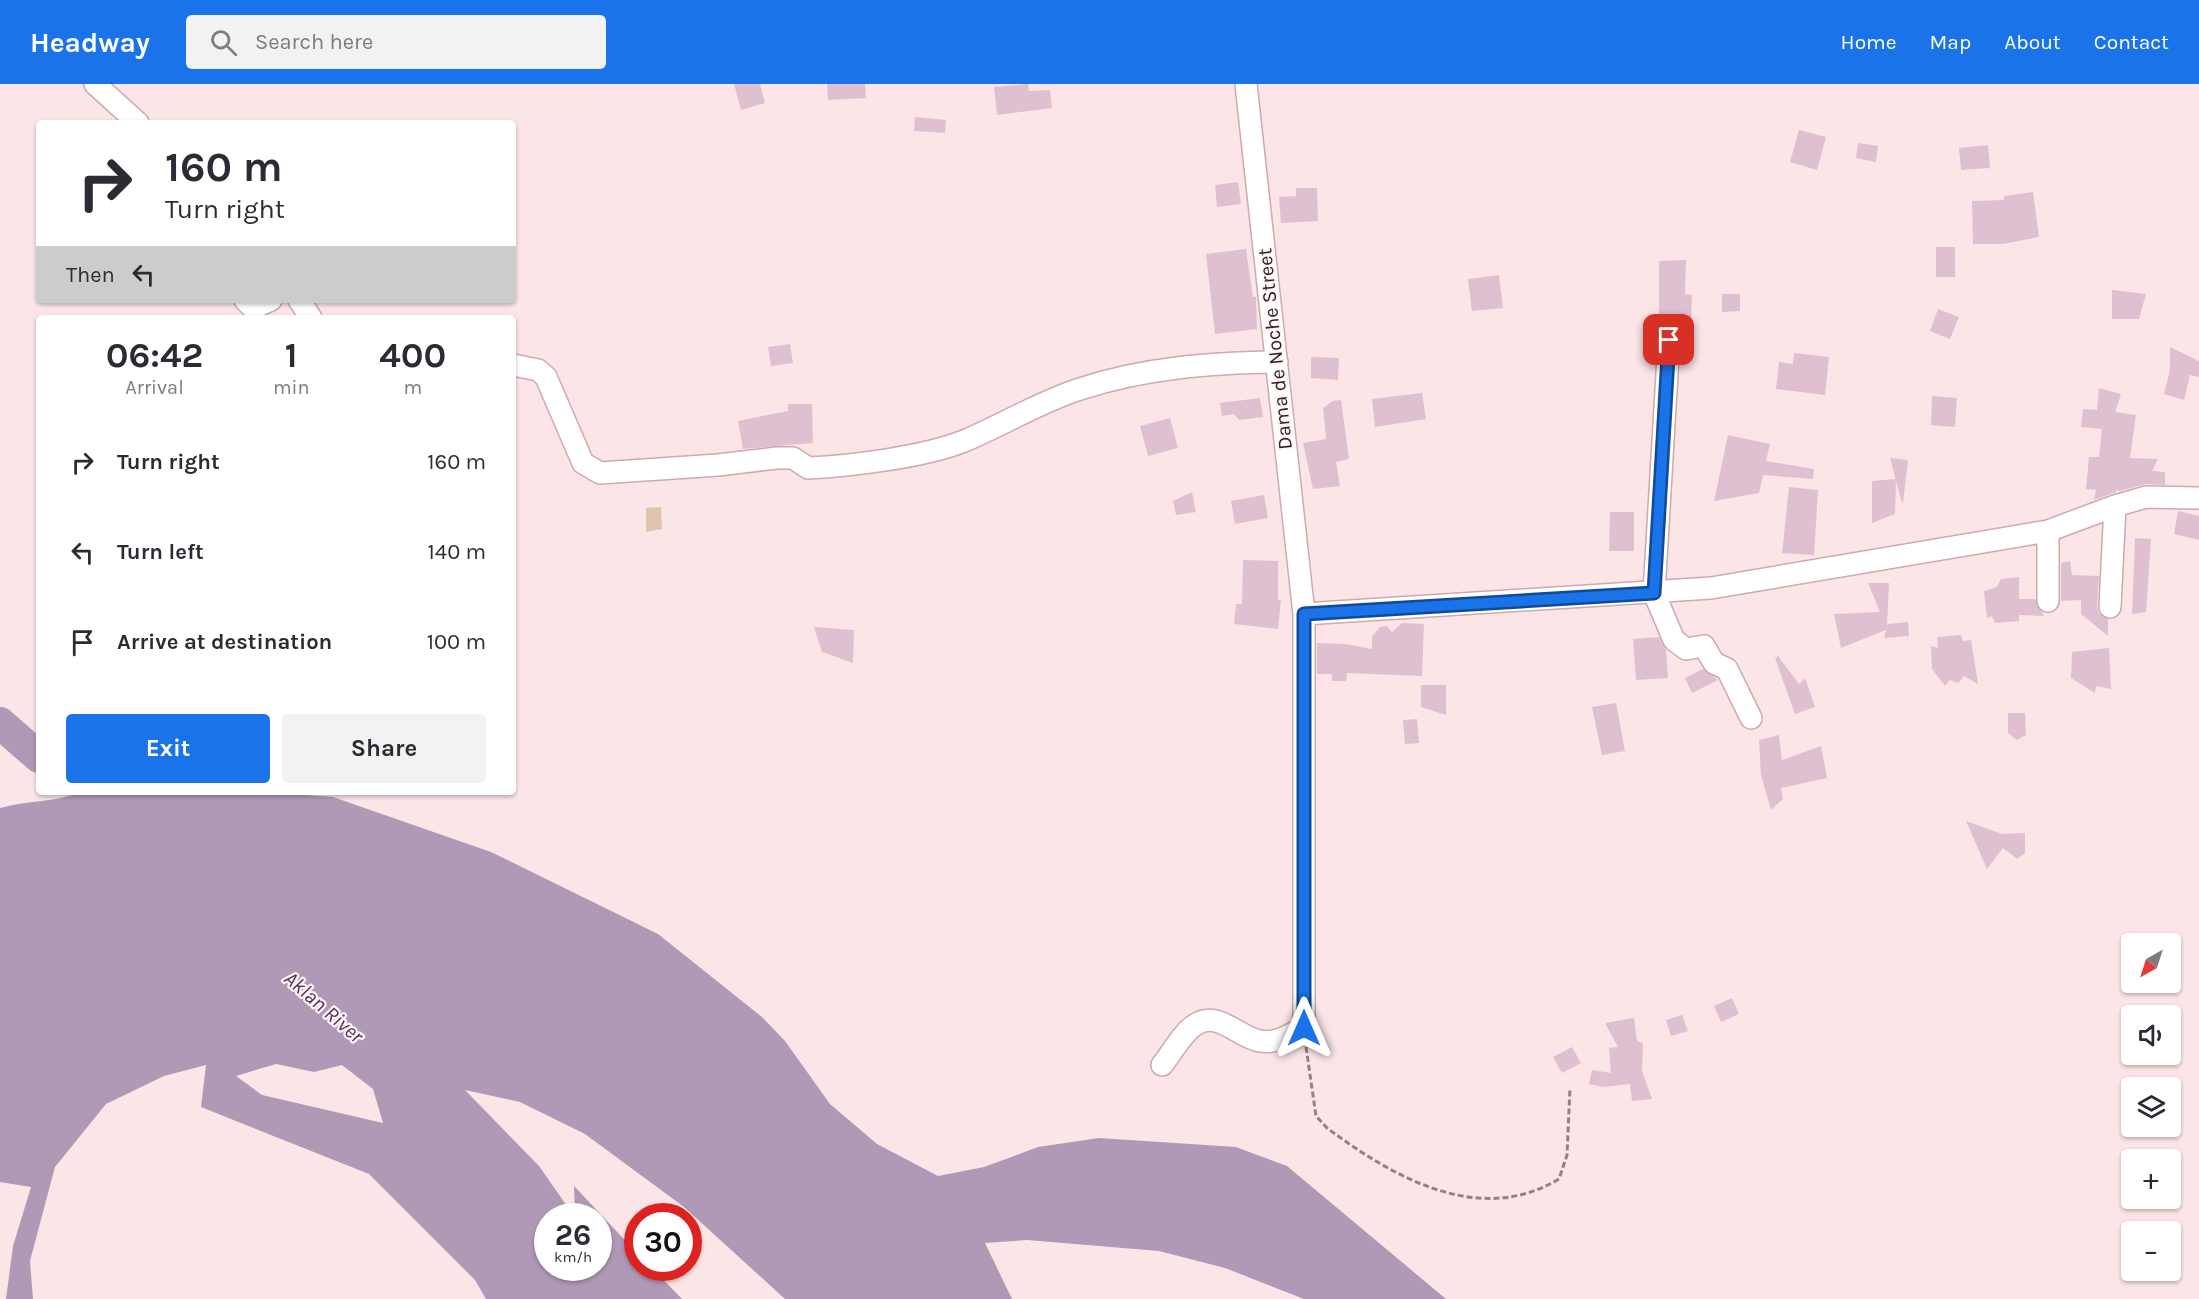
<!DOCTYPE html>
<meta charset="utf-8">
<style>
body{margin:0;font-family:Karla,sans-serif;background:#f2f2f3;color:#2b2b33;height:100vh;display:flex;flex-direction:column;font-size:22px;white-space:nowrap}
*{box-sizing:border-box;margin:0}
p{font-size:20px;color:#7c7c81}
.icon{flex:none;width:33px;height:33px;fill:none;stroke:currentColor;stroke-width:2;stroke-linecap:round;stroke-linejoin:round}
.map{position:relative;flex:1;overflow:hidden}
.panel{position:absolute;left:36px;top:231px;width:480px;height:480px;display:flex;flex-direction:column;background:#fff;border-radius:6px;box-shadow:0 2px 4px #0004}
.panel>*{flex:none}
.guide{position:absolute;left:36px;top:36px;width:480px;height:183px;border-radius:6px;box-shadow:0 2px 4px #0004;background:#fff;color:#2b2b33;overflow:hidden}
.needle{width:39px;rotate:219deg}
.buttons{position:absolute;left:2121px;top:849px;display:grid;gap:12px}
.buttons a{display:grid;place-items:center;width:60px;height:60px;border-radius:6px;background:#fff;box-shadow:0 2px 4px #0004;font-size:30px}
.speed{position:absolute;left:534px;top:1119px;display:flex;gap:12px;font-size:30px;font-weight:700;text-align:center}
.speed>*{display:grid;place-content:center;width:78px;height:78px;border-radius:50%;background:#fff;box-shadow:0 2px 4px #0004;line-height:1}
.speed small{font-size:15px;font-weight:400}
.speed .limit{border:9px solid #d22;background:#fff;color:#111}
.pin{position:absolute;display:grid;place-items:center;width:51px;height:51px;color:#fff;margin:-26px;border-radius:12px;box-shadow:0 3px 9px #0006}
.me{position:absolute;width:66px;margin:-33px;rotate:0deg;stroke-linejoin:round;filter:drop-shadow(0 0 4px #0008)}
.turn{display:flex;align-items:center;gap:21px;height:126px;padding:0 30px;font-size:27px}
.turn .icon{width:78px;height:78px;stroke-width:2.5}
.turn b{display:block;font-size:42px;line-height:51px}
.then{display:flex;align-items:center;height:57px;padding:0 30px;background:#0003;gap:12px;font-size:22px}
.eta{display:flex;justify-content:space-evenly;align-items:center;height:102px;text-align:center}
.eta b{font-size:36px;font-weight:700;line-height:42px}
.primary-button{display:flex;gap:12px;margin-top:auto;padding:12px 30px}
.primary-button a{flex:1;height:69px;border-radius:6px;background:#1a73e8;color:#fff;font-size:24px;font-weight:700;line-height:69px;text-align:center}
.primary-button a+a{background:#f2f2f3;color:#2b2b33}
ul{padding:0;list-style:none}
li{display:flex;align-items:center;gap:18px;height:90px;padding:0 30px}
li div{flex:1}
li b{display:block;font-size:22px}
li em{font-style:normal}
header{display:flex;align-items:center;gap:36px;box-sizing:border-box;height:84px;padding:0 30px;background:#1a73e8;color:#fff}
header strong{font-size:28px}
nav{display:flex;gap:33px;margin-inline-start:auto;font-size:21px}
.search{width:420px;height:54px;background:#f2f2f3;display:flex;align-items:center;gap:15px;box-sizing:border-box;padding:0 21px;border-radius:6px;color:#7c7c81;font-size:22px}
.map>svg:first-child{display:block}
.green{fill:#ddc5ae}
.water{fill:#b099b7;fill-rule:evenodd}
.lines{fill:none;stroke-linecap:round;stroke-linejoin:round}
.river{stroke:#b099b7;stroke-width:32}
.building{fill:#dfc0d0}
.minor-casing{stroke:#cdaaad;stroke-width:24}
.path{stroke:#938183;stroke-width:3;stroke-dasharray:6 3;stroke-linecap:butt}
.minor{stroke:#fff;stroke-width:21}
.route-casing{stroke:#114b97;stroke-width:15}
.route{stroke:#1a73e8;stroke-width:10}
.labels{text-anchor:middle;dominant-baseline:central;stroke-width:4.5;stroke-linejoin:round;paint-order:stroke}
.street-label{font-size:20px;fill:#2e2022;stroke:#fef6f7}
.water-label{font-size:21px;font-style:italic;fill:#52325c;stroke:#fef6f7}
</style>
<header>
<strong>Headway</strong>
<div class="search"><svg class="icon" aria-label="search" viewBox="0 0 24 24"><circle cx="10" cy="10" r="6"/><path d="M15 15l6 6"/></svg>Search here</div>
<nav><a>Home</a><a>Map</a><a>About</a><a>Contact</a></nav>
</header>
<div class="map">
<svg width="2199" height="1215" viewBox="0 0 2199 1215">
<rect width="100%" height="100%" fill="#fbe5e7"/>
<path class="green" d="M 661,423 L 662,445 L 646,448 L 646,424 Z"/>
<path class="water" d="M 81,708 L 263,708 L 333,713 L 491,768 L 658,850 L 762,933 L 785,957 L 830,1020 L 877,1060 L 938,1092 L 984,1083 L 1038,1063 L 1099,1054 L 1236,1063 L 1287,1082 L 1446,1215 L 1304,1215 L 1225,1184 L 1159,1167 L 1027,1156 L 985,1159 L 1012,1215 L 785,1215 L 684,1123 L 585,1050 L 520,1018 L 465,1006 L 539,1082 L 574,1132 L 548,1132 L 548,1184 L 598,1184 L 598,1132 L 575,1132 L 574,1102 L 637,1169 L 638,1184 L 652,1184 L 682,1215 L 486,1215 L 475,1196 L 369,1090 L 201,1023 L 206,981 L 164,992 L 106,1020 L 55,1083 L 30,1177 L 33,1215 L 6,1215 L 13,1162 L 31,1103 L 0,1098 L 0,724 C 27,716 54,719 81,708 ZM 276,980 L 314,988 L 342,981 L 373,1005 L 383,1039 L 262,1011 L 236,992 Z"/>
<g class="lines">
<path class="river" d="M 0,639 L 39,673"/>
</g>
<path class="building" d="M 734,0 L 760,0 L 765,19 L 741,26 Z
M 827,0 L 865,0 L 866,14 L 828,16 Z
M 1028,0 L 1029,7 L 1050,6 L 1052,24 L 997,31 L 994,3 Z
M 915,33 L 946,36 L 945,49 L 914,47 Z
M 1799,46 L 1826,53 L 1817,86 L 1790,78 Z
M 1858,59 L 1878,62 L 1876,78 L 1856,74 Z
M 1988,61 L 1990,84 L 1961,86 L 1959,64 Z
M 1238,98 L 1241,120 L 1217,123 L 1215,101 Z
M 1296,104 L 1317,104 L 1318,137 L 1281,139 L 1279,113 L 1296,112 Z
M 2033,108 L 2039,153 L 2003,160 L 1973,160 L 1972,117 L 2004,116 L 2004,112 Z
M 1936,163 L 1955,163 L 1955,193 L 1936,193 Z
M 1246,165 L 1253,213 L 1256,213 L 1257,245 L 1215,250 L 1206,170 Z
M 1686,176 L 1685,210 L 1692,211 L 1691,241 L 1659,239 L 1659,177 Z
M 1499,191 L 1503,224 L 1472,227 L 1468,195 Z
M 2112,206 L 2146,210 L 2139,235 L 2112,235 Z
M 1722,210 L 1740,210 L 1740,227 L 1722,228 Z
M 1938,225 L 1959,233 L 1950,255 L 1930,247 Z
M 790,260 L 793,279 L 771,282 L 768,263 Z
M 2170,263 L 2199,277 L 2199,293 L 2190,291 L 2184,316 L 2164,310 L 2170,286 Z
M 1794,269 L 1829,273 L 1825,311 L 1776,305 L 1779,278 L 1793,280 Z
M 1311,273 L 1339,274 L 1338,296 L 1311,294 Z
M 2099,304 L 2121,310 L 2115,328 L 2136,331 L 2130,374 L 2158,375 L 2152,387 L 2165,388 L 2165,401 L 2146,400 L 2120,407 L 2116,406 L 2116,408 L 2094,416 L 2096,406 L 2086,405 L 2089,373 L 2099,373 L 2102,345 L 2081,343 L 2083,325 L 2097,326 Z
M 1422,309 L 1426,335 L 1375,343 L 1372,315 Z
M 1932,312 L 1957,314 L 1955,343 L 1931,341 Z
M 1260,314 L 1263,333 L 1239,336 L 1234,330 L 1222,332 L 1220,319 Z
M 1341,316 L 1349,375 L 1336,378 L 1340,402 L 1313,405 L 1303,359 L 1326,355 L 1323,324 L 1333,317 Z
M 788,320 L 812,320 L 813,359 L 743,365 L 738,337 L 788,327 Z
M 1170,334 L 1178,364 L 1148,372 L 1140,342 Z
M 1728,351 L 1770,360 L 1766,377 L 1814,385 L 1813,395 L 1763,391 L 1759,409 L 1714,417 Z
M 1890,374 L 1908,376 L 1903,419 L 1902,419 Z
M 1896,395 L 1895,430 L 1872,439 L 1872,397 Z
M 1789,403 L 1818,406 L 1814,471 L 1782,469 Z
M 1192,408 L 1196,428 L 1176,431 L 1173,417 Z
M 1264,411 L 1268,434 L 1235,440 L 1231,417 Z
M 2178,427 L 2199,432 L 2199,456 L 2174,450 Z
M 1610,428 L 1634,428 L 1634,467 L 1609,467 Z
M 2135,454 L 2151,455 L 2146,528 L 2132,530 Z
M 1243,476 L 1278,477 L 1278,516 L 1281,516 L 1278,545 L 1234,540 L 1236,520 L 1242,520 Z
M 2070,477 L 2072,491 L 2099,492 L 2097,523 L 2099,529 L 2108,535 L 2108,552 L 2081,530 L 2081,516 L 2061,517 L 2061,479 Z
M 2019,493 L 2019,515 L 2035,515 L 2044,532 L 2019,531 L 2019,537 L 1995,539 L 1992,532 L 1987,534 L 1984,507 L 1997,503 L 2001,495 Z
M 1868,499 L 1889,499 L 1887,542 L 1888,540 L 1908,538 L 1909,552 L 1884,554 L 1886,546 L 1841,564 L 1834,530 L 1880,528 Z
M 1402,539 L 1424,540 L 1422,592 L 1347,589 L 1346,597 L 1332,597 L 1332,590 L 1317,590 L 1317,559 L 1346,560 L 1372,565 L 1372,552 L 1380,543 L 1387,542 L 1392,548 Z
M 814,543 L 854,546 L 853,579 L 822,568 Z
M 1961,551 L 1963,557 L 1971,556 L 1978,600 L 1964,592 L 1958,599 L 1950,596 L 1945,602 L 1932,585 L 1931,562 L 1938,564 L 1937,553 Z
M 1659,553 L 1666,566 L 1668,594 L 1636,596 L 1633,555 Z
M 2109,564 L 2111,605 L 2096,602 L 2095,609 L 2071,594 L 2072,568 Z
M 1778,572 L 1799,600 L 1805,594 L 1815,623 L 1795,630 L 1775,574 Z
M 1703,585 L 1718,596 L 1692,609 L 1685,594 Z
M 1421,601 L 1446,601 L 1446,631 L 1421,623 Z
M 1616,619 L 1625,667 L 1602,671 L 1592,623 Z
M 2008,629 L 2025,629 L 2026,651 L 2017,656 L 2008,649 Z
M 1417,635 L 1419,659 L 1405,660 L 1403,636 Z
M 1779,651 L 1782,676 L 1821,662 L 1827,694 L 1781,704 L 1783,715 L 1771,726 L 1761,691 L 1759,656 Z
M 1966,737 L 2002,750 L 2025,749 L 2025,769 L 2017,775 L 2003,764 L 1987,785 Z
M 1732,914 L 1739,930 L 1721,938 L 1714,922 Z
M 1682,931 L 1688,947 L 1671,952 L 1666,936 Z
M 1634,934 L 1637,957 L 1643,959 L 1642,987 L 1652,1015 L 1632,1017 L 1630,1000 L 1603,1003 L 1589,1000 L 1592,986 L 1611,989 L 1609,964 L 1618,963 L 1605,939 Z
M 1572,963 L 1581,979 L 1562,989 L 1553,973 Z"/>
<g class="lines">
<g class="minor-casing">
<path id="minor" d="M 95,0 L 138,39
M 245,216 L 253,224 L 271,216
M 299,216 L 311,234
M 1669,256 L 1654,509 L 1674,556 L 1686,565 L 1704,562 L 1714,579 L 1727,585 L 1751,634
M 513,281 L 538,286 L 546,293 L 583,379 L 600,389 L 718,381 L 777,374 L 793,374 L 808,384 C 851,382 924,373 964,357 C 1003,341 1039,318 1080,305 C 1144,284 1209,279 1277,278
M 2048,447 L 2048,517
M 2110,523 L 2115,422
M 1304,530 L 1711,504 L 2048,447 L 2115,422 L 2146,413 L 2199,414
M 1162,981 C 1172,969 1182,949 1195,941 C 1217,925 1239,954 1260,957 C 1277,960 1290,951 1304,943 L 1304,530 L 1246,0"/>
</g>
<path class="path" d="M 1306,963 L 1316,1032 L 1327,1044 C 1393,1093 1479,1143 1559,1095 L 1567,1071 L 1570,1004"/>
<use href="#minor" class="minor"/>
</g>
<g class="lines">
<g class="route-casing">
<path id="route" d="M 1304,944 L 1304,530 L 1654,509 L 1669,256"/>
</g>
<use href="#route" class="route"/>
</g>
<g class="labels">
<g class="street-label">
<text transform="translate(1275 265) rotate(-96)">Dama de Noche Street</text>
</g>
<g class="water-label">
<text transform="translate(324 923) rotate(41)">Aklan River</text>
</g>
</g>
</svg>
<div class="buttons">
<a><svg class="needle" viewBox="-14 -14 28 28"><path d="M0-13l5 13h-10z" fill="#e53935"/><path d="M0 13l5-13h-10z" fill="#7c7c81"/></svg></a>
<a><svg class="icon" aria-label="sound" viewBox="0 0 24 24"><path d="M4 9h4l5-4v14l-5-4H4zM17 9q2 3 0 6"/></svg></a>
<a><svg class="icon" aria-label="layers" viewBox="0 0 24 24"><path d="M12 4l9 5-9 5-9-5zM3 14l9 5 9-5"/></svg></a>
<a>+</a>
<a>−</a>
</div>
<div class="speed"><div>26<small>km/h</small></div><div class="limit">30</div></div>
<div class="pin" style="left:1669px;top:256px;background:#d93025"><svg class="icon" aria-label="arrive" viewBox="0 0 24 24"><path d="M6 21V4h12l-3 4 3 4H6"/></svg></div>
<svg class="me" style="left:1304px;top:944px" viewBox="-20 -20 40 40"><path d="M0-17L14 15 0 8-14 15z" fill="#1a73e8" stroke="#fff" stroke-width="4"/></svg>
<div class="guide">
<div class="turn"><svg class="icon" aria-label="right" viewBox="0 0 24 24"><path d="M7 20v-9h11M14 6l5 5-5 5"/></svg><div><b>160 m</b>Turn right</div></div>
<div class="then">Then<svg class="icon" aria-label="left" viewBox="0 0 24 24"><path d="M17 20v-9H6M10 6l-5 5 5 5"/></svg></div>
</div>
<section class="panel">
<div class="eta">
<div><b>06:42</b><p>Arrival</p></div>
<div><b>1</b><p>min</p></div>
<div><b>400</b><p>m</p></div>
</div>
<ul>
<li><svg class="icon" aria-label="right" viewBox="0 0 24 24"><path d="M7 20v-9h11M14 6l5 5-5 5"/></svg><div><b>Turn right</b></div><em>160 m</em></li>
<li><svg class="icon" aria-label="left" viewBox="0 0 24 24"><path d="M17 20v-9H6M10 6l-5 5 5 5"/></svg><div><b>Turn left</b></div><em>140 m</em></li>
<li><svg class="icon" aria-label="arrive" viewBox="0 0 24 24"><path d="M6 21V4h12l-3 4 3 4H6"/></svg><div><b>Arrive at destination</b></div><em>100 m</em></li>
</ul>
<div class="primary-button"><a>Exit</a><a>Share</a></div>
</section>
</div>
